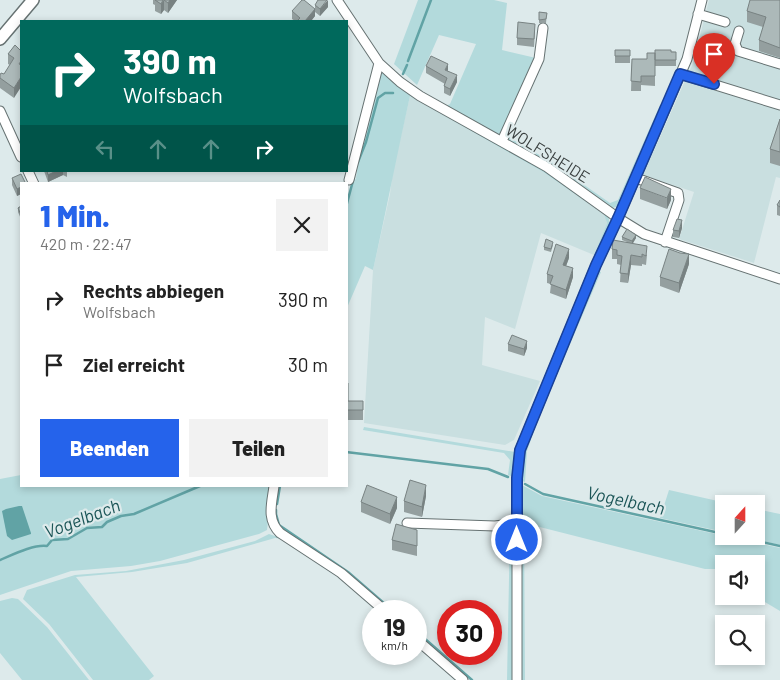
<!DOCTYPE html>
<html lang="de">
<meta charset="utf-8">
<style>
body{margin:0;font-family:Barlow,sans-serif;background:#f2f2f2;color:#222;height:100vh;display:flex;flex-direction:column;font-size:19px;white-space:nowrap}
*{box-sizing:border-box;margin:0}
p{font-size:16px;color:#767676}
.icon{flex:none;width:28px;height:28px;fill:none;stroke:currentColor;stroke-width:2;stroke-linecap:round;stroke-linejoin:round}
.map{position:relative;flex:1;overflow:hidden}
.drawer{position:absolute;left:20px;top:182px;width:328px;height:305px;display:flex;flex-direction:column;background:#fff;border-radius:0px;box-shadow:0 2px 8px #0003}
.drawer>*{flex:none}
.banner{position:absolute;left:20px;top:20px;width:328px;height:152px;border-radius:0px;box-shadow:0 2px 8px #0003;background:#00695c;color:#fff;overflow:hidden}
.needle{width:32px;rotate:21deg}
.buttons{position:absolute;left:715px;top:495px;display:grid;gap:10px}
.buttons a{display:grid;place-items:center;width:50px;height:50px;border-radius:0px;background:#fff;box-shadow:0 2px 8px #0003;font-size:25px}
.speed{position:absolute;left:362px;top:600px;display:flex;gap:10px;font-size:25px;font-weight:700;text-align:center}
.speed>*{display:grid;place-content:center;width:65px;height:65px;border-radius:50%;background:#fff;box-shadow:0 2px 8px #0003;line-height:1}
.speed small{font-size:12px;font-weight:400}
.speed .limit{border:8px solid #d22;background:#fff;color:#111}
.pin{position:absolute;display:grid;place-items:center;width:42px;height:42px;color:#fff;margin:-51px -21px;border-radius:50% 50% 50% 0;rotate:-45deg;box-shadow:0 0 5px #0007}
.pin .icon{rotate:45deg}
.me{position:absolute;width:55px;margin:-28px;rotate:0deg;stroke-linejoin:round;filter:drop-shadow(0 0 4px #0008)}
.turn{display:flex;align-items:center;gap:18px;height:105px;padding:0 20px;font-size:22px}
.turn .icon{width:65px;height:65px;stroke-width:2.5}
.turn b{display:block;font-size:35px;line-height:42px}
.lanes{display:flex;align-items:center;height:48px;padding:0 20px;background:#0003;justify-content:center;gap:25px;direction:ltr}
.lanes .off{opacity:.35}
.round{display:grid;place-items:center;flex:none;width:52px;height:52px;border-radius:0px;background:#f2f2f2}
.summary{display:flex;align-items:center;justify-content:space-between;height:85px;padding:0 20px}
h1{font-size:30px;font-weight:800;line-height:38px;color:#2563eb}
.action{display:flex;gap:10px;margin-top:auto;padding:10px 20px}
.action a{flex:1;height:58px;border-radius:0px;background:#2563eb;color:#fff;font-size:20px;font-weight:800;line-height:58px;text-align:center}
.action a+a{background:#f2f2f2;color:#222}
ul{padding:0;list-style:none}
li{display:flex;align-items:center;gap:15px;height:65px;padding:0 20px}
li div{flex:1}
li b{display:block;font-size:19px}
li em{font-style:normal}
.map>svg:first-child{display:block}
.built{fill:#c9dfe0}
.green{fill:#b3dadc}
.water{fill:#61a3a5}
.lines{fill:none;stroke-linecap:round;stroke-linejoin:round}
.stream{stroke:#61a3a5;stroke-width:2.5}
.minor-casing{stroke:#667272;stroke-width:11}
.major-casing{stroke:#667272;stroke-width:14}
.minor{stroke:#fff;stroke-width:9}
.major{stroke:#fff;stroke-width:11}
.wall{fill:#949f9f}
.shaded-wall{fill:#788282}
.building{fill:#acb9b9;stroke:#788282}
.route-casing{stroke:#184099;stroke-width:12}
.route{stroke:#2563eb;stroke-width:9}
.labels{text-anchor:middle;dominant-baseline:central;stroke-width:4.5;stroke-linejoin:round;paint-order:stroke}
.street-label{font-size:16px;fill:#383e3e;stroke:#ddeaeb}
.water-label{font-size:18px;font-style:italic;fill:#1b5557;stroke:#ddeaeb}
</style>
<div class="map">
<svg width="780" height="680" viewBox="0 0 780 680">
<rect width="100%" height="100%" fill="#ddeaeb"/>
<path class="built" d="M 709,0 L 780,0 L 780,178 L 776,177 L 754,263 L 679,239 L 694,192 L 643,175 L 693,63 Z
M 410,96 L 543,172 L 605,214 L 607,223 L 594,255 L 541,233 L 515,329 L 485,317 L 482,365 L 540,381 L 514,440 L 505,445 L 364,423 L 373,270 L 390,194 L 393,170 Z"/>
<path class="green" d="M 418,0 L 494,0 L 507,3 L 502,50 L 536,58 L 503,134 L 498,136 L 446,106 L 450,104 L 476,44 L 439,35 L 417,85 L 394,64 Z
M 382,71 L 545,169 L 608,213 L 610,226 L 596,255 L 594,255 L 607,223 L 604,214 L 543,172 L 410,96 C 397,154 386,212 373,270 L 365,266 L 346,310 L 346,199 L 356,178 L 359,156 L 379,73 Z
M 660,105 L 664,106 L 620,205 L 613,208 L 607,206 L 507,141 L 508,137 L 550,161 L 610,203 L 618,200 Z
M 597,271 L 601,272 L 538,419 L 527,451 L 525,482 L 520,480 L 522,455 Z
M 364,427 L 515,452 L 517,456 L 514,477 L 508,475 L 510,460 L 504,453 L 363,430 Z
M 21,475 L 21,486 L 272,486 L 267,530 L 259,534 L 160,561 L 131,566 L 71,571 L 0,595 L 0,479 Z
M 520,484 L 542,496 L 780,548 L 780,611 L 755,596 L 756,596 L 756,564 L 724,564 L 724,569 L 705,569 L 524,523 L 525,680 L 521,680 Z
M 669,490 L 731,504 L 724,504 L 724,532 L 660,518 Z
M 756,509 L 780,514 L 780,545 L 741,536 L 756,536 Z
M 510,527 L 514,533 L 514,680 L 507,680 Z
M 269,534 L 284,539 L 275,538 L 187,563 L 132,572 L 76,577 L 154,676 L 149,680 L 93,680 L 49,624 L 23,599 L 27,590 L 75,575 L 126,571 L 184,560 L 255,541 Z
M 12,598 L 18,599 L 47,627 L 89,680 L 22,680 L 0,653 L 0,601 Z"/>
<path class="water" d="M 19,506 L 22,506 L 31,533 L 31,534 L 12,540 L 7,536 L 2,511 L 6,509 Z"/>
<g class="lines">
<path class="stream" d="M 408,61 L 431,0
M 403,74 L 407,65
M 358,162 L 366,142 L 378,98 L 385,93 L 393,93
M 346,207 L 354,177
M 346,452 L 488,469 L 508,477
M 525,484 L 543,494 L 724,534
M 277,504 L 280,486
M 276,510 L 276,514 L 279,525 L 348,572 L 393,611
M 735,536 L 780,546
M 0,560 C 12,555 34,544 47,546 L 52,540 L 68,539 L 87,528 L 102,527 L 107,522 L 121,516 L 134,514 L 200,486
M 416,631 L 472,680"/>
<g class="minor-casing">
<path id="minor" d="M 337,0 L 379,63 L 400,82 L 420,96 L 547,167 L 618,218 L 644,234 L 780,279
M 698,14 L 725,22
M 739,31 L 735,44 L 738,51 L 780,64
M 680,74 L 780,105
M 0,111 L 21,157
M 502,141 L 539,59 L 543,28
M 28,171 L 34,184
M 636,178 L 678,193 L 679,200 L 665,242
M 349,180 L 379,63
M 274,486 C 272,503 266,519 280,533 L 341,573 L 385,611
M 407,523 L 495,526 L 517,523
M 416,639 L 463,680
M 517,680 L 517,478 L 520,450 L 596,265 L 618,218 L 687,59 L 702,0"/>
</g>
<g class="major-casing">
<path id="major" d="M 0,39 L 33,0"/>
</g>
<use href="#minor" class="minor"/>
<use href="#major" class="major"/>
</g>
<path class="wall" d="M 153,0 L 177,0 L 168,13 L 164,10 L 161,14 L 155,11 L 155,5 L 153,4 Z
M 780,0 L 780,58 L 759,51 L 759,40 L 763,27 L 747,22 L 747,11 Z
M 315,5 L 328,7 L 320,16 L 315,12 L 315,16 L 311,21 L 295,21 L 292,19 L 292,11 L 315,9 Z
M 539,12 L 547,13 L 546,23 L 539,23 Z
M 535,31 L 534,47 L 517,45 L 517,38 Z
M 15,45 L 14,98 L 0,88 L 0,75 L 4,74 L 10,65 L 8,64 L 8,54 Z
M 615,50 L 630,50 L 630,63 L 615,63 Z
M 655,50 L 676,52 L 676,66 L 655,66 Z
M 655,53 L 655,86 L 641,85 L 641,91 L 631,91 L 632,59 L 647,59 Z
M 426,66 L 448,71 L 457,82 L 450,96 L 444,93 L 444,86 L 445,84 L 426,73 Z
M 780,119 L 780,166 L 770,163 L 770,149 Z
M 44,171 L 67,171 L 67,177 L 63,175 L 48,182 Z
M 12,178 L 21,184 L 21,194 L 17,196 L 12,185 Z
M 640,188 L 671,200 L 667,209 L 640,199 Z
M 780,200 L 780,216 L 777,215 L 777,205 Z
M 21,206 L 21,219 L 18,212 L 18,208 Z
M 682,228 L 679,238 L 673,237 L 673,230 Z
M 622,237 L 636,238 L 632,243 L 647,255 L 646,265 L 642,264 L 642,266 L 631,265 L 628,283 L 620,282 L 621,265 L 617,264 L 617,259 L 612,259 L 612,249 L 627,242 L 622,240 Z
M 553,245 L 551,252 L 544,250 L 544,247 Z
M 569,258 L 566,266 L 573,277 L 566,299 L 550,293 L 551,284 L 547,283 L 547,274 Z
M 689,264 L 679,293 L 660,286 L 660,277 Z
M 508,344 L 527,348 L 524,356 L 508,351 Z
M 346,383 L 348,401 L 363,401 L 363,420 L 347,420 Z
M 426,496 L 422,517 L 404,512 L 404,501 Z
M 361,502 L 397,508 L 390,524 L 361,512 Z
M 417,530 L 417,556 L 392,550 L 392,540 Z"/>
<path class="shaded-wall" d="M 164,0 L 164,10 L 161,14 L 161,4 Z
M 170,0 L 177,0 L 168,13 L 168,3 Z
M 328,0 L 328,7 L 320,16 L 320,9 Z
M 315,9 L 315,16 L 311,21 L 305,21 Z
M 448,64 L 448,71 L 445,70 Z
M 457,75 L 457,82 L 450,96 L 450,89 Z
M 21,77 L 21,87 L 14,98 L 14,88 Z
M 56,171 L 63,171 L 63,175 L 48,182 L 48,175 Z
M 21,187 L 21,194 L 17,196 L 17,189 Z
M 671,189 L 671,200 L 667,209 L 667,198 Z
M 682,220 L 682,228 L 679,238 L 679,231 Z
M 636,235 L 636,238 L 632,245 L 632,241 Z
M 569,249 L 569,258 L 563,274 L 563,265 Z
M 689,254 L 689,264 L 679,293 L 679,283 Z
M 631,255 L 631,265 L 628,283 L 628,274 Z
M 573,268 L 573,277 L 566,299 L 566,290 Z
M 527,341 L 527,348 L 524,356 L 524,349 Z
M 426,485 L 426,496 L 422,517 L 422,507 Z
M 397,497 L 397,508 L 390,524 L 390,514 Z"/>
<path class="building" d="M 155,0 L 163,0 L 161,4 Z
M 164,0 L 170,0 L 168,3 Z
M 302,0 L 304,0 L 315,9 L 305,21 L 297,21 L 300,18 L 292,11 Z
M 318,0 L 327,0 L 320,9 L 315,5 Z
M 750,0 L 780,0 L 780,48 L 759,40 L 766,17 L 747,11 Z
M 539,12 L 547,13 L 546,19 L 539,20 Z
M 518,22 L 535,24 L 534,39 L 517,38 Z
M 15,45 L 21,51 L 21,61 L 19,64 L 21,65 L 21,77 L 14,88 L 0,78 L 0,75 L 1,73 L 4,74 L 14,58 L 8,54 Z
M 615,50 L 630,50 L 630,56 L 615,56 Z
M 655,50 L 671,50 L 671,52 L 676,52 L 676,60 L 655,60 Z
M 647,53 L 655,53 L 655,76 L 641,76 L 641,82 L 631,81 L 632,59 L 647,59 Z
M 431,56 L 448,64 L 445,70 L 457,75 L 450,89 L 444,86 L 447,78 L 426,66 Z
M 780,119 L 780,152 L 770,149 Z
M 47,171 L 56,171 L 48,175 Z
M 21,174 L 26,184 L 21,184 L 21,187 L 17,189 L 12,178 Z
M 645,177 L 671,189 L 667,198 L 640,188 Z
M 780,200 L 780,207 L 777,205 Z
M 21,206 L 21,215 L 18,208 Z
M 677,219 L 682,220 L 679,231 L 673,230 Z
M 627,229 L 636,235 L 632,241 L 622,237 Z
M 546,239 L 553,242 L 551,249 L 544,247 Z
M 613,240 L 647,246 L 646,256 L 642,254 L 642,257 L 631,255 L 628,274 L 620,273 L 622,256 L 617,255 L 617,250 L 612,249 Z
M 556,244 L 569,249 L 563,265 L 573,268 L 566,290 L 550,284 L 553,276 L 547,274 Z
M 669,249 L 680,253 L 689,254 L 679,283 L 660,277 Z
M 512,335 L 527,341 L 524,349 L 508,344 Z
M 346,383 L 348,383 L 348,401 L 363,401 L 363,410 L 347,410 Z
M 410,480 L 426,485 L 422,507 L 404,501 Z
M 367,485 L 397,497 L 390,514 L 361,502 Z
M 396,524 L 417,530 L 417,546 L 392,540 Z"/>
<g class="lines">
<g class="route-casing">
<path id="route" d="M 517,540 L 517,478 L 520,450 L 596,265 L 618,218 L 680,74 L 714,84"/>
</g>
<use href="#route" class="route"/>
</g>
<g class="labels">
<g class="street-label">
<text transform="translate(548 153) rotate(32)">WOLFSHEIDE</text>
</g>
<g class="water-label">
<text transform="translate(626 500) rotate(12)">Vogelbach</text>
<text transform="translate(82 518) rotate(-21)">Vogelbach</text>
</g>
</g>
</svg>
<div class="buttons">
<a><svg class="needle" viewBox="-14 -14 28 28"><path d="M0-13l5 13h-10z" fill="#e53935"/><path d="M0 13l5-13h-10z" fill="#767676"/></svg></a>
<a><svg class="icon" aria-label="sound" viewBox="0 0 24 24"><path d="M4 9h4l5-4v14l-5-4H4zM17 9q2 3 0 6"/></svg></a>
<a><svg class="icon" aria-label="search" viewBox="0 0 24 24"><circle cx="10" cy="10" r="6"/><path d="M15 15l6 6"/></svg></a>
</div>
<div class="speed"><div>19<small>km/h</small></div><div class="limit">30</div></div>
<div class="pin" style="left:714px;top:84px;background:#d93025"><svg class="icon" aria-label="arrive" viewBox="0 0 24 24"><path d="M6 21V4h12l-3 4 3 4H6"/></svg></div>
<svg class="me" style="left:517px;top:540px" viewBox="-20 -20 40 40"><circle r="17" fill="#2563eb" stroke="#fff" stroke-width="3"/><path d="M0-11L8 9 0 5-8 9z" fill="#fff"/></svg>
<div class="banner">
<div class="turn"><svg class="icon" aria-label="right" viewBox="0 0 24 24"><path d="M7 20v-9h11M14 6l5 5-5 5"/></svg><div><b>390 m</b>Wolfsbach</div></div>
<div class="lanes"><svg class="icon off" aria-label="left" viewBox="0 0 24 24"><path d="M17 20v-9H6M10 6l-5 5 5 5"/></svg><svg class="icon off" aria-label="ahead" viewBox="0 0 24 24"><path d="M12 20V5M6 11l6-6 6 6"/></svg><svg class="icon off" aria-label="ahead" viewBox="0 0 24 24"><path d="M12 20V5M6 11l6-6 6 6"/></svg><svg class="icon" aria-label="right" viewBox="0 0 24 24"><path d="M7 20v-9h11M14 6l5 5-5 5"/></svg></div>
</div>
<section class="drawer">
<div class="summary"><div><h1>1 Min.</h1><p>420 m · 22:47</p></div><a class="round"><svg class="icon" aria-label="close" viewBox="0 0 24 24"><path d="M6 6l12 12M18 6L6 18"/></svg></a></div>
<ul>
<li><svg class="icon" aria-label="right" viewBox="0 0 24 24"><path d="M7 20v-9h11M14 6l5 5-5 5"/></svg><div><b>Rechts abbiegen</b><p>Wolfsbach</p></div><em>390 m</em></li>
<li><svg class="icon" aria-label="arrive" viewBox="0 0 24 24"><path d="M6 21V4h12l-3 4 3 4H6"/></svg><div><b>Ziel erreicht</b></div><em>30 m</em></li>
</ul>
<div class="action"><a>Beenden</a><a>Teilen</a></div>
</section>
</div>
